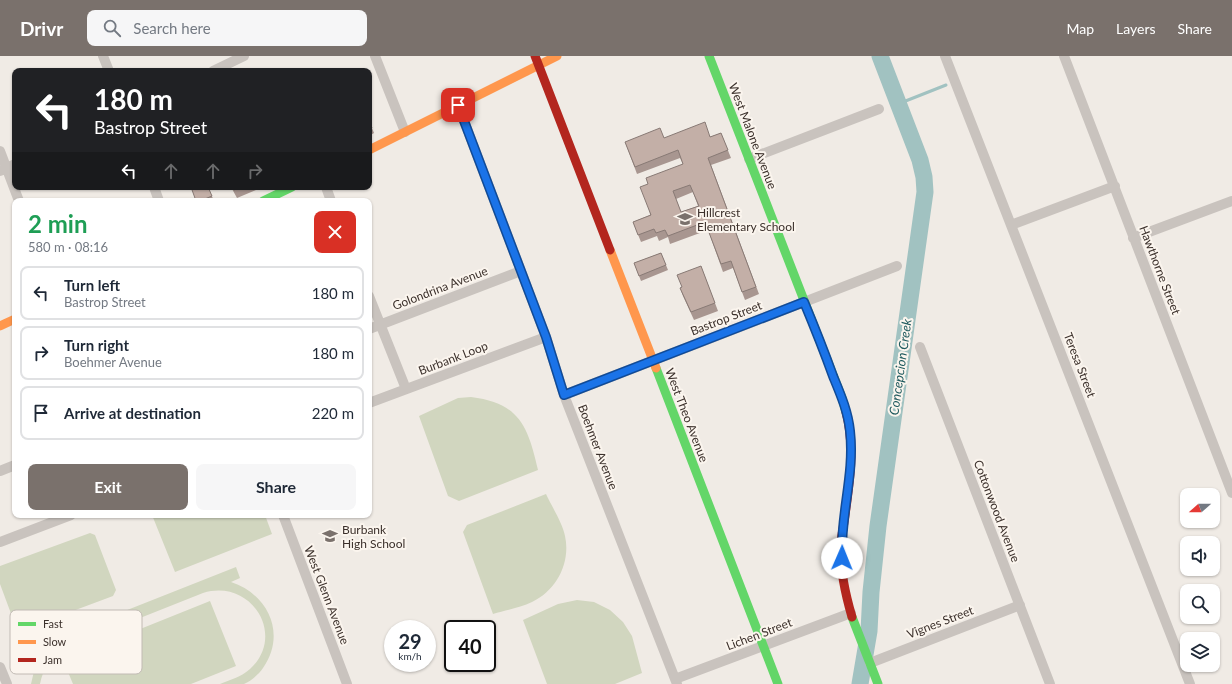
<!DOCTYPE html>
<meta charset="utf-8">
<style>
body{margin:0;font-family:Lato,sans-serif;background:#f6f6f7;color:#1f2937;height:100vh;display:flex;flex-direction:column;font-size:15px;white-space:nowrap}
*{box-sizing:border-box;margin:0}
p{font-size:13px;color:#747a83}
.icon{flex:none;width:22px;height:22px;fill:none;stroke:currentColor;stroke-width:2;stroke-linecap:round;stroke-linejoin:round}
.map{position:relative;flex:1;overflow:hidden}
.details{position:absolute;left:12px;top:142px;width:360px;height:320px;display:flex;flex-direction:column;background:#fff;border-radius:8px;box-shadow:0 1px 3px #0004}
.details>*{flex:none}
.top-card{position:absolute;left:12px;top:12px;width:360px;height:122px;border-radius:8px;box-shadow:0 1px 3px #0004;background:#202124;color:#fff;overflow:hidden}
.needle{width:26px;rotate:249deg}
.tools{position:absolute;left:1180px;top:432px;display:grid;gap:8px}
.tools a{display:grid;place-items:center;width:40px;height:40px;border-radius:8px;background:#fff;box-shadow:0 1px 3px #0004;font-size:20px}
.speed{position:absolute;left:384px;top:564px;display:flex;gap:8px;font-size:20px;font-weight:700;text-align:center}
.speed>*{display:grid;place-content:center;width:52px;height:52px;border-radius:50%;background:#fff;box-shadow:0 1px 3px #0004;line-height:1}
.speed small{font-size:10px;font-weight:400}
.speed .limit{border:2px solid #111;border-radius:6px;background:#fff;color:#111}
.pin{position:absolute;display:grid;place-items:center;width:34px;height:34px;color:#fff;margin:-17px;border-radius:8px;box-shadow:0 2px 6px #0006}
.me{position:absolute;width:44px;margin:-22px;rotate:1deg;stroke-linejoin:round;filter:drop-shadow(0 0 3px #0008)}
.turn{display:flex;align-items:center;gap:14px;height:84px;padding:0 16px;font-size:18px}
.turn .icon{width:52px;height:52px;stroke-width:2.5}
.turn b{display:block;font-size:28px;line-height:34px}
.lanes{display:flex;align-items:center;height:38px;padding:0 16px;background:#0003;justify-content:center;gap:20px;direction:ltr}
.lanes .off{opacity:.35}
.round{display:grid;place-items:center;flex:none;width:42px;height:42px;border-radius:8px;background:#f6f6f7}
.summary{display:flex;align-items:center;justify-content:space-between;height:68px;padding:0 16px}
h1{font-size:24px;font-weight:700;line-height:30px;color:#1e9e55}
.cta{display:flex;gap:8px;margin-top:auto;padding:8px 16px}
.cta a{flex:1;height:46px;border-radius:8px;background:#7a716c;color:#fff;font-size:16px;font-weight:700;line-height:46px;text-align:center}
.cta a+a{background:#f6f6f7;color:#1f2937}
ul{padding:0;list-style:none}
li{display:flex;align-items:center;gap:12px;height:54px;margin:0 8px 6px;padding:0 8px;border:2px solid #e0e1e3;border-radius:8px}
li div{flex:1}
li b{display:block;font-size:15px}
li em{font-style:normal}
header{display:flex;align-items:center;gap:24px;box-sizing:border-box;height:56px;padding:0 20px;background:#7a716c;color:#fff}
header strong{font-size:19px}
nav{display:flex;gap:22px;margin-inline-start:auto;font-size:14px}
.search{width:280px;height:36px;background:#f6f6f7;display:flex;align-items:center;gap:10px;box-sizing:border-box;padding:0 14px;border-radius:8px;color:#747a83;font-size:15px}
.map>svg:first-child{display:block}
.green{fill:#d1d6bf}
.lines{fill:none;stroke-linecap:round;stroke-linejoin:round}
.stream{stroke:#a1c2c1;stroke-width:3}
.river{stroke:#a1c2c1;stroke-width:17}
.street{stroke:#c9c3be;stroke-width:10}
.fast{stroke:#63d668;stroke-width:9}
.slow{stroke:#ff974d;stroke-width:9}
.jam{stroke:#b3261e;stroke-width:9}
.wall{fill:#a89690;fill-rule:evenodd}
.building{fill:#c3afa7;stroke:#887a75;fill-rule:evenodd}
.route-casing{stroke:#114b97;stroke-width:10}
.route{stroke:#1a73e8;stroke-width:7}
.labels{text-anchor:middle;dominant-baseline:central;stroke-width:4;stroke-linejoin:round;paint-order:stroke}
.street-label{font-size:12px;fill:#3b302b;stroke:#fbf5ee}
.poi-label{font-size:12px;fill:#3b302b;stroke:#fbf5ee;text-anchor:start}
.water-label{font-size:13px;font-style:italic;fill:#1f5a5e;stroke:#fbf5ee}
.key{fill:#fbf5ee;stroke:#c1bab4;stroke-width:1}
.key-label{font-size:11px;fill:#3b302b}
</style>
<header>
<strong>Drivr</strong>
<div class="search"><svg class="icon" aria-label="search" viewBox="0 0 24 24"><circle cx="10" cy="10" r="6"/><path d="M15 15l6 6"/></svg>Search here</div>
<nav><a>Map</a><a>Layers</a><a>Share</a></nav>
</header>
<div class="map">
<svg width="1232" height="628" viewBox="0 0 1232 628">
<rect width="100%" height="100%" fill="#f0ebe5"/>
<path class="green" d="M 471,341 C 520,347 528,371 538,414 L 459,445 L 448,440 L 419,360 L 458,342 Z
M 546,438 C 551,449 563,468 565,480 C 571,507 556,535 532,546 C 520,552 505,554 493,558 L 463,476 L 467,469 Z
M 152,459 L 265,459 L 272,478 L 175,516 Z
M 90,477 L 95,479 L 116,534 L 113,540 L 22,574 L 16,571 L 0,528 L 0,510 Z
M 236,511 L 240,522 L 231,526 C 268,538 287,578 263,612 C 259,618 251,625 244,628 C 237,628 227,628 220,628 C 230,624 241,621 250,613 C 287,579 251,522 203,537 L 62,593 C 50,602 43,613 40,628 L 31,628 L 35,611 L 40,602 L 31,605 L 26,594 Z
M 577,544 L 594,546 L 610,554 L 623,566 L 632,580 L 642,617 L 615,628 L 547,628 L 523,564 L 558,548 Z
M 210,545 L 236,610 L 191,628 L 73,628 L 63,604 Z"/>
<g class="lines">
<path class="stream" d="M 898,48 L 946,29"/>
<path class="river" d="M 860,628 L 869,575 L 871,536 L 878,470 L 925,136 L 924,121 L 920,104 L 880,0"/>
<path class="street" d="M 103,0 L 109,15
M 375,0 L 405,76
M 945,0 L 1190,628
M 1064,0 L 1232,437
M 213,15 L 244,0
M 458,49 L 546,281 L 564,339 L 677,628
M 0,95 L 19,145
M 749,103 L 879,53
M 0,115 L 15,108
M 154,131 L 159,145
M 326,131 L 331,145
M 1011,169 L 1115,130
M 1133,182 L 1232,145
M 369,240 L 406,333
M 369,273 L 521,215
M 920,291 L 1050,628
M 564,339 L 897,210
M 369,347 L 546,281
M 0,415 L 15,409
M 283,459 L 347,628
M 0,486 L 71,459
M 870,607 L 1020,549
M 0,611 L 7,628
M 675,623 L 851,557"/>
<path class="fast" d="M 709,0 L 842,342 L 846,356
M 263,145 L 292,131
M 656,312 L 778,628
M 852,561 L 878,628"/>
<path class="slow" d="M 369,94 L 557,0
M 610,194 L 656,312
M 0,270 L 15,263"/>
<path class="jam" d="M 535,0 L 610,194
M 846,356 C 855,389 850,424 845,459 C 844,468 842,477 841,486 C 839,511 845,537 852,561"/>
</g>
<path class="wall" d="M 369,65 L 374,77 L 369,80 Z
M 721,77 L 731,102 L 711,109 L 759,238 L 745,244 L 733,212 L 723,216 L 708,174 L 670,188 L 668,181 L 659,185 L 657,180 L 641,186 L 633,166 L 650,159 L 648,128 L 683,108 L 680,102 L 637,118 L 625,86 L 664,82 L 710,81 ZM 693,136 L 698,150 L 681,156 L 676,143 Z
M 208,131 L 214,145 L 196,145 Z
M 231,131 L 255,131 L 256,134 L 237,142 Z
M 661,197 L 668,214 L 641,225 L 634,207 Z
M 701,210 L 718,255 L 694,264 L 683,240 L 680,232 L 682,231 Z"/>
<path class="building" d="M 369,65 L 372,72 L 369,74 Z
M 705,66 L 710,81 L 721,77 L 728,94 L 708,102 L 756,231 L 742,236 L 731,205 L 721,208 L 705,166 L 668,180 L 665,174 L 656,177 L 654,173 L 638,179 L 633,166 L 651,159 L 640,131 L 648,128 L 646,122 L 683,108 L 678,94 L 635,111 L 625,86 L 660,72 L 664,82 ZM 690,129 L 699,150 L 681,156 L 673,135 Z
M 191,131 L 208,131 L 212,140 L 200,145 L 196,145 Z
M 232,131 L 242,131 L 234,134 Z
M 661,197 L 666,209 L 639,220 L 634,207 Z
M 701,210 L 715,247 L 691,256 L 680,232 L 682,231 L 677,219 Z"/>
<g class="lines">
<g class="route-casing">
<path id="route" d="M 458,49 L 546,281 L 564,339 L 804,246 C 814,270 824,295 833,320 C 840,337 848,355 850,375 C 855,418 840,459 842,502"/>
</g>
<use href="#route" class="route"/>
</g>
<defs>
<g id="school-bare" transform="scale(1.2)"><path d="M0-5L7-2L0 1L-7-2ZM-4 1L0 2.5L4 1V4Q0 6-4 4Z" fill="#7a716c" stroke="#fbf5ee" stroke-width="2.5" paint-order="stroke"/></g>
</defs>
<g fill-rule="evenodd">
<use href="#school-bare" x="685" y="163"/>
<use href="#school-bare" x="330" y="480"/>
</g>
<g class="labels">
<g class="street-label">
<text transform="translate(753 80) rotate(69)">West Malone Avenue</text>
<text transform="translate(1160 214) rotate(69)">Hawthorne Street</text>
<text transform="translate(440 232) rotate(-21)">Golondrina Avenue</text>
<text transform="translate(726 262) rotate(-21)">Bastrop Street</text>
<text transform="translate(453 302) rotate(-21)">Burbank Loop</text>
<text transform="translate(1080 309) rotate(69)">Teresa Street</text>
<text transform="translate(687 359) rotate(69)">West Theo Avenue</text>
<text transform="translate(598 391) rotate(69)">Boehmer Avenue</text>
<text transform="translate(997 455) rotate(69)">Cottonwood Avenue</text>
<text transform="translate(327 539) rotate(69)">West Glenn Avenue</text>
<text transform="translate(940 566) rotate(-21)">Vignes Street</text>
<text transform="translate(759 578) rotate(-21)">Lichen Street</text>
</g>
<g class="poi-label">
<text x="697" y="156">Hillcrest<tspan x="697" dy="14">Elementary School</tspan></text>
<text x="342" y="473">Burbank<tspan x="342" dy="14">High School</tspan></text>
</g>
<g class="water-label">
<text transform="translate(900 311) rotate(-82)">Concepcion Creek</text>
</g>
</g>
<rect x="10" y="554" width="132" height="64" rx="6" class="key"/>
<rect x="18" y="566" width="18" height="4" fill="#63d668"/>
<rect x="18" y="584" width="18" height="4" fill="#ff974d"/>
<rect x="18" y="602" width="18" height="4" fill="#b3261e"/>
<g class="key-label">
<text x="43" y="572">Fast</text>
<text x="43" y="590">Slow</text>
<text x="43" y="608">Jam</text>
</g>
</svg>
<div class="tools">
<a><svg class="needle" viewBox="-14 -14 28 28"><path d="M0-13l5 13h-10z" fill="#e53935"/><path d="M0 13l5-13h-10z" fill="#747a83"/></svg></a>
<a><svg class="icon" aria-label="sound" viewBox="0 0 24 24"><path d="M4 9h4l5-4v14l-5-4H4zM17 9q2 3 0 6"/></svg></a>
<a><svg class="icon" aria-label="search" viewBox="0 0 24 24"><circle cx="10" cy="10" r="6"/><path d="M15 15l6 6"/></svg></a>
<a><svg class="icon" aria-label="layers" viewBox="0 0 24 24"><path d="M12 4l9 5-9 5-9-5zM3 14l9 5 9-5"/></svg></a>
</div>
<div class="speed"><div>29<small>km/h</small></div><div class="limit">40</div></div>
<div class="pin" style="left:458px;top:49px;background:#d93025"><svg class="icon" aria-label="arrive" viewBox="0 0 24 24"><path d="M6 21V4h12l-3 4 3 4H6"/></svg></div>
<svg class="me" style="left:842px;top:502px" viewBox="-20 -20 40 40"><circle r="19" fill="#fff"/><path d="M0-13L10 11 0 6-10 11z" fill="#1a73e8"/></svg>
<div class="top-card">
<div class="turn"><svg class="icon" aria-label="left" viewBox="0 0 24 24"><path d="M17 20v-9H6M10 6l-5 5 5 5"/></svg><div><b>180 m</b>Bastrop Street</div></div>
<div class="lanes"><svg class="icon" aria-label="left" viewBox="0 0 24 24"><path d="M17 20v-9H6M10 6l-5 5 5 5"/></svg><svg class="icon off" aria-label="ahead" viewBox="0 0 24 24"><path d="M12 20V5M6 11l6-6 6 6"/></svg><svg class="icon off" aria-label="ahead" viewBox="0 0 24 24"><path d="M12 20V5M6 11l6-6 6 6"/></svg><svg class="icon off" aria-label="right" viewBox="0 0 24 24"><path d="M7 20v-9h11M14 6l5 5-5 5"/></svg></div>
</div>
<section class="details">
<div class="summary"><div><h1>2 min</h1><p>580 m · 08:16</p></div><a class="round" style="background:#d93025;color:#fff"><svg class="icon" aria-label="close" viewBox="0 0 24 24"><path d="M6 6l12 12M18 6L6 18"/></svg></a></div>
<ul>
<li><svg class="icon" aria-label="left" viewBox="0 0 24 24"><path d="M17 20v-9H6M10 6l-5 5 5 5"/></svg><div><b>Turn left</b><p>Bastrop Street</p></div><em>180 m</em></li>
<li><svg class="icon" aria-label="right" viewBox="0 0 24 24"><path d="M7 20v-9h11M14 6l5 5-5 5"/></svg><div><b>Turn right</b><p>Boehmer Avenue</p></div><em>180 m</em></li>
<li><svg class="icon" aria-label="arrive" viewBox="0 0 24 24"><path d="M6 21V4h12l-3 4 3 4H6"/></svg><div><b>Arrive at destination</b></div><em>220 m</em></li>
</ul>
<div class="cta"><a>Exit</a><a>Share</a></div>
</section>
</div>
